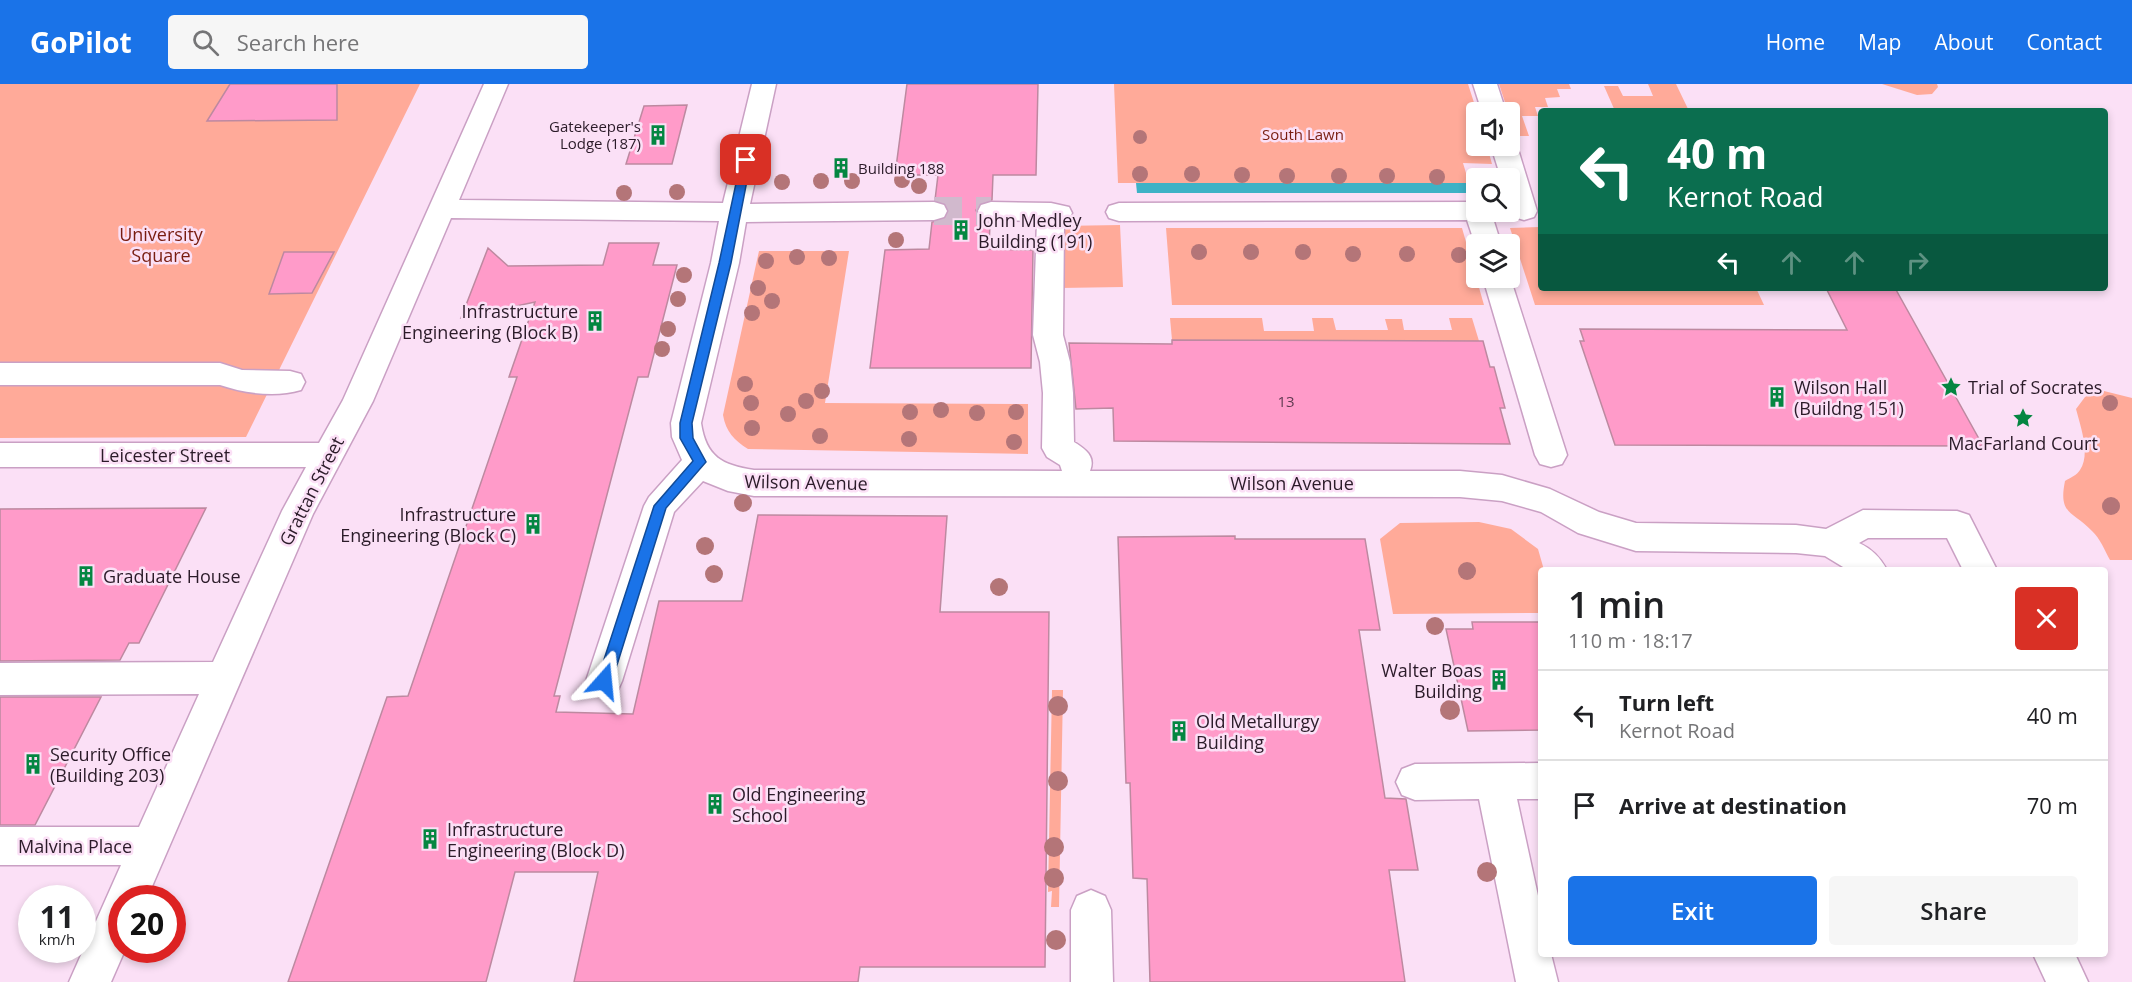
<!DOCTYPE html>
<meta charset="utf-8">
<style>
body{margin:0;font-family:"Open Sans",sans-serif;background:#f6f6f6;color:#202124;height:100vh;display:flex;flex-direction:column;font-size:22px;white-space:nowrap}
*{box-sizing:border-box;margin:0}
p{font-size:20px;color:#757577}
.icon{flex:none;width:33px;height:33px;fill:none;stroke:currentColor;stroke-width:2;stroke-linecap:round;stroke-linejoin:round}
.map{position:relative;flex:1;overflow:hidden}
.drawer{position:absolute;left:1538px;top:483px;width:570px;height:390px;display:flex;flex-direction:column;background:#fff;border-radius:6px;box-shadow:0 3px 9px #0003}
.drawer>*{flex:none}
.guide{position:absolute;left:1538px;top:24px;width:570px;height:183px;border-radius:6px;box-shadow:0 3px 9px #0003;background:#0b6e4f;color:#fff;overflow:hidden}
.tools{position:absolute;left:1466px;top:18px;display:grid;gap:12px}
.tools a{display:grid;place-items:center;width:54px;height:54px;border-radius:6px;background:#fff;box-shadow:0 3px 9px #0003;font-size:30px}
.speed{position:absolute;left:18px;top:801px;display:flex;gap:12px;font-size:30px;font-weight:700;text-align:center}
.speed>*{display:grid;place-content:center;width:78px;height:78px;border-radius:50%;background:#fff;box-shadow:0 3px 9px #0003;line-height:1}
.speed small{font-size:15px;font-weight:400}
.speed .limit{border:9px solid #d22;background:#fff;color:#111}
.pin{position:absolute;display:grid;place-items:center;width:51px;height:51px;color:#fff;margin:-26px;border-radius:12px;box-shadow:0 3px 9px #0006}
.me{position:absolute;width:66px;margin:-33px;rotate:18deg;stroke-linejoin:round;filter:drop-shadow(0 0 4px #0008)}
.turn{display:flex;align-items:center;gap:21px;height:126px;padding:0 30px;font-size:27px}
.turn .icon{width:78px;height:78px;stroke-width:2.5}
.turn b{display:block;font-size:42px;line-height:51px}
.lanes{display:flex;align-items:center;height:57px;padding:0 30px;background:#0003;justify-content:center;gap:30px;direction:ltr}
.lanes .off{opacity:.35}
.round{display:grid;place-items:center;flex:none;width:63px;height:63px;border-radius:6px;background:#f6f6f6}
.summary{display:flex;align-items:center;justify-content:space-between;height:102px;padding:0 30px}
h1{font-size:36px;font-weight:600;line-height:45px}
.primary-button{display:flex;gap:12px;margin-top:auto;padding:12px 30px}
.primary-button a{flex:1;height:69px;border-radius:6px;background:#1a73e8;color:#fff;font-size:24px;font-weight:600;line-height:69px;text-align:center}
.primary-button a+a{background:#f6f6f6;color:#202124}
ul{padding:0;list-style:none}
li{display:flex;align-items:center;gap:18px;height:90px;padding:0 30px;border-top:2px solid #e0e0e0}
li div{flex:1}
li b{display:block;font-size:22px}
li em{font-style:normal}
header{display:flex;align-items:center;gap:36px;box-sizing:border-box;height:84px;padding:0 30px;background:#1a73e8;color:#fff}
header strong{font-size:28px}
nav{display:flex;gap:33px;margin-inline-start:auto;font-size:21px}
.search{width:420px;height:54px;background:#f6f6f6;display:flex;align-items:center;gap:15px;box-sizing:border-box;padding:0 21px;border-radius:6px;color:#757577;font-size:22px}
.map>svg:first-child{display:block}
.green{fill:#fa9}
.water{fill:#3eb2c6}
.building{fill:#ff9bc9;stroke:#bd89a0;stroke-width:1.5}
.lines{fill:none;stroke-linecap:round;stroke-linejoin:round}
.minor-tunnel{stroke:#d1b9cd;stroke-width:28;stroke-dasharray:28 14;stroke-linecap:butt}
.minor-casing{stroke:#caa0c4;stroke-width:3}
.minor{fill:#fff;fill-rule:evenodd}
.tree{fill:#b47578}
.route{fill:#1a73e8;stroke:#114b97;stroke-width:1.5}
.labels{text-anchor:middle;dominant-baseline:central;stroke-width:5;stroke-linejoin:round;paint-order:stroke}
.far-poi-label{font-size:15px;fill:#2b1b29;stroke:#fbe0f6;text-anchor:end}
.far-park-label{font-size:15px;fill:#791d10;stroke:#fbe0f6}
.number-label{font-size:15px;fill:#603b51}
.poi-label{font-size:18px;fill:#2b1b29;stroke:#fbe0f6;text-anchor:start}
.park-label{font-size:18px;fill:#791d10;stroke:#fbe0f6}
.street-label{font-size:18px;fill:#2b1b29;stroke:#fbe0f6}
</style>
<header>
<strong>GoPilot</strong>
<div class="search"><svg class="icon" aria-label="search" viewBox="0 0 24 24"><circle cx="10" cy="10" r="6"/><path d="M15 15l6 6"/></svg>Search here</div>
<nav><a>Home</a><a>Map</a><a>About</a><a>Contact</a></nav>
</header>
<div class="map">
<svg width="2132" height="898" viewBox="0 0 2132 898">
<rect width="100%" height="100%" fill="#fbe0f6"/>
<path class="green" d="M 0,0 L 420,0 L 246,353 L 0,354 Z
M 1114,0 L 1468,0 L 1477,28 L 1476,62 L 1487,62 L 1492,80 L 1463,79 L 1469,99 L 1118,99 Z
M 1499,0 L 1569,0 L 1571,5 L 1557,5 L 1560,13 L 1545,14 L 1548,23 L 1535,23 L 1538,32 L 1522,32 L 1529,52 L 1516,52 Z
M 1648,0 L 1676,0 L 1689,27 L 1615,27 L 1604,2 L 1618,2 L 1623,12 L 1653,12 Z
M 1882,0 L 1937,0 L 1938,3 L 1932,10 L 1917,11 Z
M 1120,141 L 1123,203 L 1060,204 L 1060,142 Z
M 1540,143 L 1540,204 L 1756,204 L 1764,221 L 1535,221 L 1510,144 Z
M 1166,144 L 1462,144 L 1484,221 L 1172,221 Z
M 759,167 L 849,167 L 825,319 L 1028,320 L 1028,370 L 748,365 C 734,356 726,348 723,331 Z
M 1170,234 L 1262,234 L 1264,247 L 1314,247 L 1312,234 L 1333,234 L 1336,246 L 1388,246 L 1385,235 L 1402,235 L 1404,246 L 1452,246 L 1449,234 L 1472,234 L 1479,257 L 1172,256 Z
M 2100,306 L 2132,314 L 2132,476 L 2110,476 C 2105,467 2100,454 2092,447 C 2073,427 2058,431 2065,397 C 2070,394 2077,391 2080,386 C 2091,370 2080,341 2076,325 L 2085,313 Z
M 1479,438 L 1511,445 L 1538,465 L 1544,486 L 1540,486 L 1540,529 L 1393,530 L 1380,455 L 1400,439 Z
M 1052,606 L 1063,606 L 1059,823 L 1051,823 L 1052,807 L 1048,808 Z"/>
<path class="water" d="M 1136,99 L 1466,99 L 1469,109 L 1137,109 Z"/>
<path class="building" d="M 230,0 L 337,0 L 337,36 L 207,37 Z
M 907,0 L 1038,0 L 1036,91 L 993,91 L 992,116 L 980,119 L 976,126 L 979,134 L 990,138 L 989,165 L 1033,166 L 1031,284 L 870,284 L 885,166 L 929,165 L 932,138 L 945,135 L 949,128 L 946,120 L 935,116 L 938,91 L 895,91 Z
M 687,21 L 672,80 L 626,80 L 644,22 Z
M 609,159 L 659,159 L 653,181 L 677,181 L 648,293 L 638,293 L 554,612 L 560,612 L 556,628 L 633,630 L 659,517 L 742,517 L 758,431 L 947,432 L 940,528 L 1049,528 L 1045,883 L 860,883 L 858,898 L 574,898 L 598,788 L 515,788 L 486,898 L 288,898 L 387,613 L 408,612 L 517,293 L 509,293 L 535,218 L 461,234 L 488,164 L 508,182 L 603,181 Z
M 284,168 L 334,168 L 312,209 L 269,210 Z
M 1826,204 L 1895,204 L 1983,362 L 1615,361 L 1580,257 L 1584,257 L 1580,245 L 1847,246 Z
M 1172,256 L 1483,257 L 1490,283 L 1494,283 L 1505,324 L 1500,324 L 1510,360 L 1114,357 L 1113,324 L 1076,325 L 1069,259 L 1172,260 Z
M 206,424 L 139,559 L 129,559 L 120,576 L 0,577 L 0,425 Z
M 1235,452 L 1235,455 L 1365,455 L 1380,546 L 1359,546 L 1385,714 L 1406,715 L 1418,786 L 1389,786 L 1405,898 L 1150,898 L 1147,795 L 1133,794 L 1130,699 L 1126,699 L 1118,453 Z
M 1472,538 L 1540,538 L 1540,646 L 1468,647 L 1446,545 L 1473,545 Z
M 0,613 L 101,613 L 35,741 L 0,741 Z"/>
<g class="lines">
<path class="minor-tunnel" d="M 934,127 L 991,127"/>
<g class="minor-casing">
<path id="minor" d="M 484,0 L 508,0 L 459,116 L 723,119 L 752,0 L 776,0 L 750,120 L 934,118 L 944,121 L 947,127 L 944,133 L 934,136 L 746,138 L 739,179 L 701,339 C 706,373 722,381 754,386 L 1062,387 L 1060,381 L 1047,373 L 1042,364 L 1043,309 L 1040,278 L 1033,251 L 1037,137 L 991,136 L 981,133 L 978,127 L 981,121 L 991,118 L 1051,119 L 1069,123 L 1072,129 L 1069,135 L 1064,137 L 1063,251 L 1070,278 L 1073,309 L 1074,358 C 1085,365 1096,372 1090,387 L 1460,387 L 1502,391 L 1550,405 L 1599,428 L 1636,439 L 1796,441 L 1826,445 L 1863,426 L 1957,427 L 1969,431 L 1997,486 L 1963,486 L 1947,454 L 1868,454 L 1859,459 C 1872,465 1880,473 1887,486 L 1848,486 L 1825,472 L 1796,469 L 1636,467 L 1578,449 L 1541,428 L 1502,417 L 1460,413 L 754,412 L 728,407 L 703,397 L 674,428 L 622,597 L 617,608 L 604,613 L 591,608 L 586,597 L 644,422 L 649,413 L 682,376 L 672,353 L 671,339 L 711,179 L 719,137 L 451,134 L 373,317 L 313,430 L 147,814 L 122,814 L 122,866 L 125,866 L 111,898 L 69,898 L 121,781 L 0,781 L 0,743 L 139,743 L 199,610 L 0,611 L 0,579 L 213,578 L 282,427 L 306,383 L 0,383 L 0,359 L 319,359 L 343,316 Z
M 1473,0 L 1497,0 L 1506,28 L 1482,28 Z
M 1509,55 L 1513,56 L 1517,62 L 1537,127 L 1534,133 L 1524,136 L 1514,133 L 1509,122 L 1509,94 L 1501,94 L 1491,62 L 1509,62 Z
M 1476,118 L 1476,128 L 1491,128 L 1501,160 L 1476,160 L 1476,163 L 1467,136 L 1119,137 L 1109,134 L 1106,128 L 1109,122 L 1119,119 Z
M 1509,190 L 1567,371 L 1562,380 L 1551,383 L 1540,380 L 1535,371 L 1483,194 L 1509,194 Z
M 0,279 L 220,279 L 242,286 L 290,287 L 301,290 L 305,298 L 301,306 C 275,314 244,309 220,301 L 0,301 Z
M 1540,679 L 1540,715 L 1517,715 L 1540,821 L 1540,870 L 1551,870 L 1558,898 L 1516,898 L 1479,715 L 1415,716 L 1402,711 L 1396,698 L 1402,685 L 1415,680 Z
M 1091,806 L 1105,812 L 1111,826 L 1113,898 L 1071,898 L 1071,826 L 1077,812 Z
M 2033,870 L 2075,870 L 2088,898 L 2046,898 Z"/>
</g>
<use href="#minor" class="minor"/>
</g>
<g class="tree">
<circle cx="1140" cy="53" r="7"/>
<circle cx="1140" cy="90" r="8"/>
<circle cx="1192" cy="90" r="8"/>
<circle cx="1242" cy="91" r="8"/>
<circle cx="1287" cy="92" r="8"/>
<circle cx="1339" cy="92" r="8"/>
<circle cx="1387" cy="92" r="8"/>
<circle cx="1437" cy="93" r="8"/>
<circle cx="902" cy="96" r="8"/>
<circle cx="821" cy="97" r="8"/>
<circle cx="852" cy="97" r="8"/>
<circle cx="782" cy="98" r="8"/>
<circle cx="919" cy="102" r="8"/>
<circle cx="677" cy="108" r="8"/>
<circle cx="624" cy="109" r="8"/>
<circle cx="896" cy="156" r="8"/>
<circle cx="1199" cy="168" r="8"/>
<circle cx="1251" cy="168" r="8"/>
<circle cx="1303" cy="168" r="8"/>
<circle cx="1353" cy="170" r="8"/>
<circle cx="1407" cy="170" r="8"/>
<circle cx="1459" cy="171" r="8"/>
<circle cx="797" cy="173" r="8"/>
<circle cx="829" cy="174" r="8"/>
<circle cx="766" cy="177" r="8"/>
<circle cx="684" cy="191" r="8"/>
<circle cx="758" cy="204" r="8"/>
<circle cx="678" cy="215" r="8"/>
<circle cx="772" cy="217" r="8"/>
<circle cx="752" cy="229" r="8"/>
<circle cx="668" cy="245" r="8"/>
<circle cx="662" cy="265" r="8"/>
<circle cx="745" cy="300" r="8"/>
<circle cx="822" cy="307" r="8"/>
<circle cx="806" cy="317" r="8"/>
<circle cx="751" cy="319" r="8"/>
<circle cx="2110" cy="319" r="8"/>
<circle cx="941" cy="326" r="8"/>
<circle cx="910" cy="328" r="8"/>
<circle cx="1016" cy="328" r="8"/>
<circle cx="977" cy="329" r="8"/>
<circle cx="788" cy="330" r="8"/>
<circle cx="752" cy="344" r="8"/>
<circle cx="820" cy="352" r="8"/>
<circle cx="909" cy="355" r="8"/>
<circle cx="1014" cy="358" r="8"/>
<circle cx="743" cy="419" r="9"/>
<circle cx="2111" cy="422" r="9"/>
<circle cx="705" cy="462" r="9"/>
<circle cx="1467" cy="487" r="9"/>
<circle cx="714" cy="490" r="9"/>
<circle cx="999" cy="503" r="9"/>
<circle cx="1435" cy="542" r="9"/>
<circle cx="1058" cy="622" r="10"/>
<circle cx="1450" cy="626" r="10"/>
<circle cx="1058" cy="697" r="10"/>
<circle cx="1054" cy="763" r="10"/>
<circle cx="1487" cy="788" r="10"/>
<circle cx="1054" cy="794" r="10"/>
<circle cx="1056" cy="856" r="10"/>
</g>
<path class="route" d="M 746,72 L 751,76 L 731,179 L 692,339 L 693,354 L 706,378 L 666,424 L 612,597 L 609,602 L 604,604 L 599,602 L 597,597 L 654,422 L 693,377 L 680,354 L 680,339 L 719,179 L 741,76 Z"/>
<defs>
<g id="building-bare" transform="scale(1.62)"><path d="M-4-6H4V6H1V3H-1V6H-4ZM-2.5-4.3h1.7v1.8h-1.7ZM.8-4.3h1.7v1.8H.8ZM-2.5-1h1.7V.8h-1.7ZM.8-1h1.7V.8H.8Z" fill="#048641" stroke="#fbe0f6" stroke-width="2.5" paint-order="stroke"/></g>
<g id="sight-bare" transform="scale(1.62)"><path d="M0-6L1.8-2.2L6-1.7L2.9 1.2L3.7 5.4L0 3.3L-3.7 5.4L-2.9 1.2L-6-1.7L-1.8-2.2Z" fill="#048641" stroke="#fbe0f6" stroke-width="2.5" paint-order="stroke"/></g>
</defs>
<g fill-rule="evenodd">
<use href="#building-bare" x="658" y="51"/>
<use href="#building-bare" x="841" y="84"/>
<use href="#building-bare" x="961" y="146"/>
<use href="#building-bare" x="595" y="237"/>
<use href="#sight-bare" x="1951" y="303"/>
<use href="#building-bare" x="1777" y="313"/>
<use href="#sight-bare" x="2023" y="334"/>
<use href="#building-bare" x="533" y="440"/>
<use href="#building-bare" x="86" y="492"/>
<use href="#building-bare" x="1499" y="596"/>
<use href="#building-bare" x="1179" y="647"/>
<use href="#building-bare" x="33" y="680"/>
<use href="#building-bare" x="715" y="720"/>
<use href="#building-bare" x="430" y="755"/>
</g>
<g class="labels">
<g class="far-poi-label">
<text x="641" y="42">Gatekeeper's<tspan x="641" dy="17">Lodge (187)</tspan></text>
<text x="858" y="84" text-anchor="start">Building 188</text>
</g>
<g class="far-park-label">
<text x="1303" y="50">South Lawn</text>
</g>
<g class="number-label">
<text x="1286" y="317">13</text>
</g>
<g class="poi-label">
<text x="978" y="136">John Medley<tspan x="978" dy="21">Building (191)</tspan></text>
<text x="578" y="227" text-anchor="end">Infrastructure<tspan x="578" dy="21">Engineering (Block B)</tspan></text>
<text x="1794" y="303">Wilson Hall<tspan x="1794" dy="21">(Buildng 151)</tspan></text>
<text x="1968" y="303">Trial of Socrates</text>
<text x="2023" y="359" text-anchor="middle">MacFarland Court</text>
<text x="516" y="430" text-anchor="end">Infrastructure<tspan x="516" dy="21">Engineering (Block C)</tspan></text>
<text x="103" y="492">Graduate House</text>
<text x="1482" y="586" text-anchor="end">Walter Boas<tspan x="1482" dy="21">Building</tspan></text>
<text x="1196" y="637">Old Metallurgy<tspan x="1196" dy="21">Building</tspan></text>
<text x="50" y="670">Security Office<tspan x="50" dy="21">(Building 203)</tspan></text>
<text x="732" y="710">Old Engineering<tspan x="732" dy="21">School</tspan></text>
<text x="447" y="745">Infrastructure<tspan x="447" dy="21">Engineering (Block D)</tspan></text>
</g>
<g class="park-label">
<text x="161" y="150">University<tspan x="161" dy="21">Square</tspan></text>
</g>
<g class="street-label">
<text x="165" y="371">Leicester Street</text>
<text transform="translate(806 398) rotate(1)">Wilson Avenue</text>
<text x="1292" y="399">Wilson Avenue</text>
<text transform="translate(311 407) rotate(-63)">Grattan Street</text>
<text x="75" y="762">Malvina Place</text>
</g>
</g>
</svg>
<div class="tools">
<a><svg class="icon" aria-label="sound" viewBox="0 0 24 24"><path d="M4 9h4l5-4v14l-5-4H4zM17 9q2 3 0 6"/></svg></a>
<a><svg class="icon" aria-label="search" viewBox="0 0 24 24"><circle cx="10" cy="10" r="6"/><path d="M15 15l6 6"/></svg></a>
<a><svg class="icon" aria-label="layers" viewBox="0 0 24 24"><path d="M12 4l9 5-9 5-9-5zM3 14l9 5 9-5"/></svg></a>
</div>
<div class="speed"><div>11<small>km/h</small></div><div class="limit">20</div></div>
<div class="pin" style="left:746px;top:76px;background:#d93025"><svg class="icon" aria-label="arrive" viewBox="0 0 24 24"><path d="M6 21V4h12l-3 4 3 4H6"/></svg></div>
<svg class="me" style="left:604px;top:597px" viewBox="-20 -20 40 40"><path d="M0-17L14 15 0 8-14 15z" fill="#1a73e8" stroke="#fff" stroke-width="4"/></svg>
<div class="guide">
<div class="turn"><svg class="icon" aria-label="left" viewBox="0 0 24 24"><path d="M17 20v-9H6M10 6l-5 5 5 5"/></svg><div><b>40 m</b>Kernot Road</div></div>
<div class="lanes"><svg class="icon" aria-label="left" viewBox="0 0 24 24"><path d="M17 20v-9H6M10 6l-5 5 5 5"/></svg><svg class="icon off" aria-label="ahead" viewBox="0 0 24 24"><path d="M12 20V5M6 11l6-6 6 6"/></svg><svg class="icon off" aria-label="ahead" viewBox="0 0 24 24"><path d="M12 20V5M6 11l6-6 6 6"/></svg><svg class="icon off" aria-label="right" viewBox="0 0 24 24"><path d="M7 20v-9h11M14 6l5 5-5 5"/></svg></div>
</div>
<section class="drawer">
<div class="summary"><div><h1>1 min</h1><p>110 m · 18:17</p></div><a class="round" style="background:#d93025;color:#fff"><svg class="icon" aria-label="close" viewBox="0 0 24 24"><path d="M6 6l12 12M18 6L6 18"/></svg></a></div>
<ul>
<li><svg class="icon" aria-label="left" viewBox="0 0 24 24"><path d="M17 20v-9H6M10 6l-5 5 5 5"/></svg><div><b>Turn left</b><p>Kernot Road</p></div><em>40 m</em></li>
<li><svg class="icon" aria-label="arrive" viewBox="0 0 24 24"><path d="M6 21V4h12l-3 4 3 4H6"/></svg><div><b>Arrive at destination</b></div><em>70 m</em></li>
</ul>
<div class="primary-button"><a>Exit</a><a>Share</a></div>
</section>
</div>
